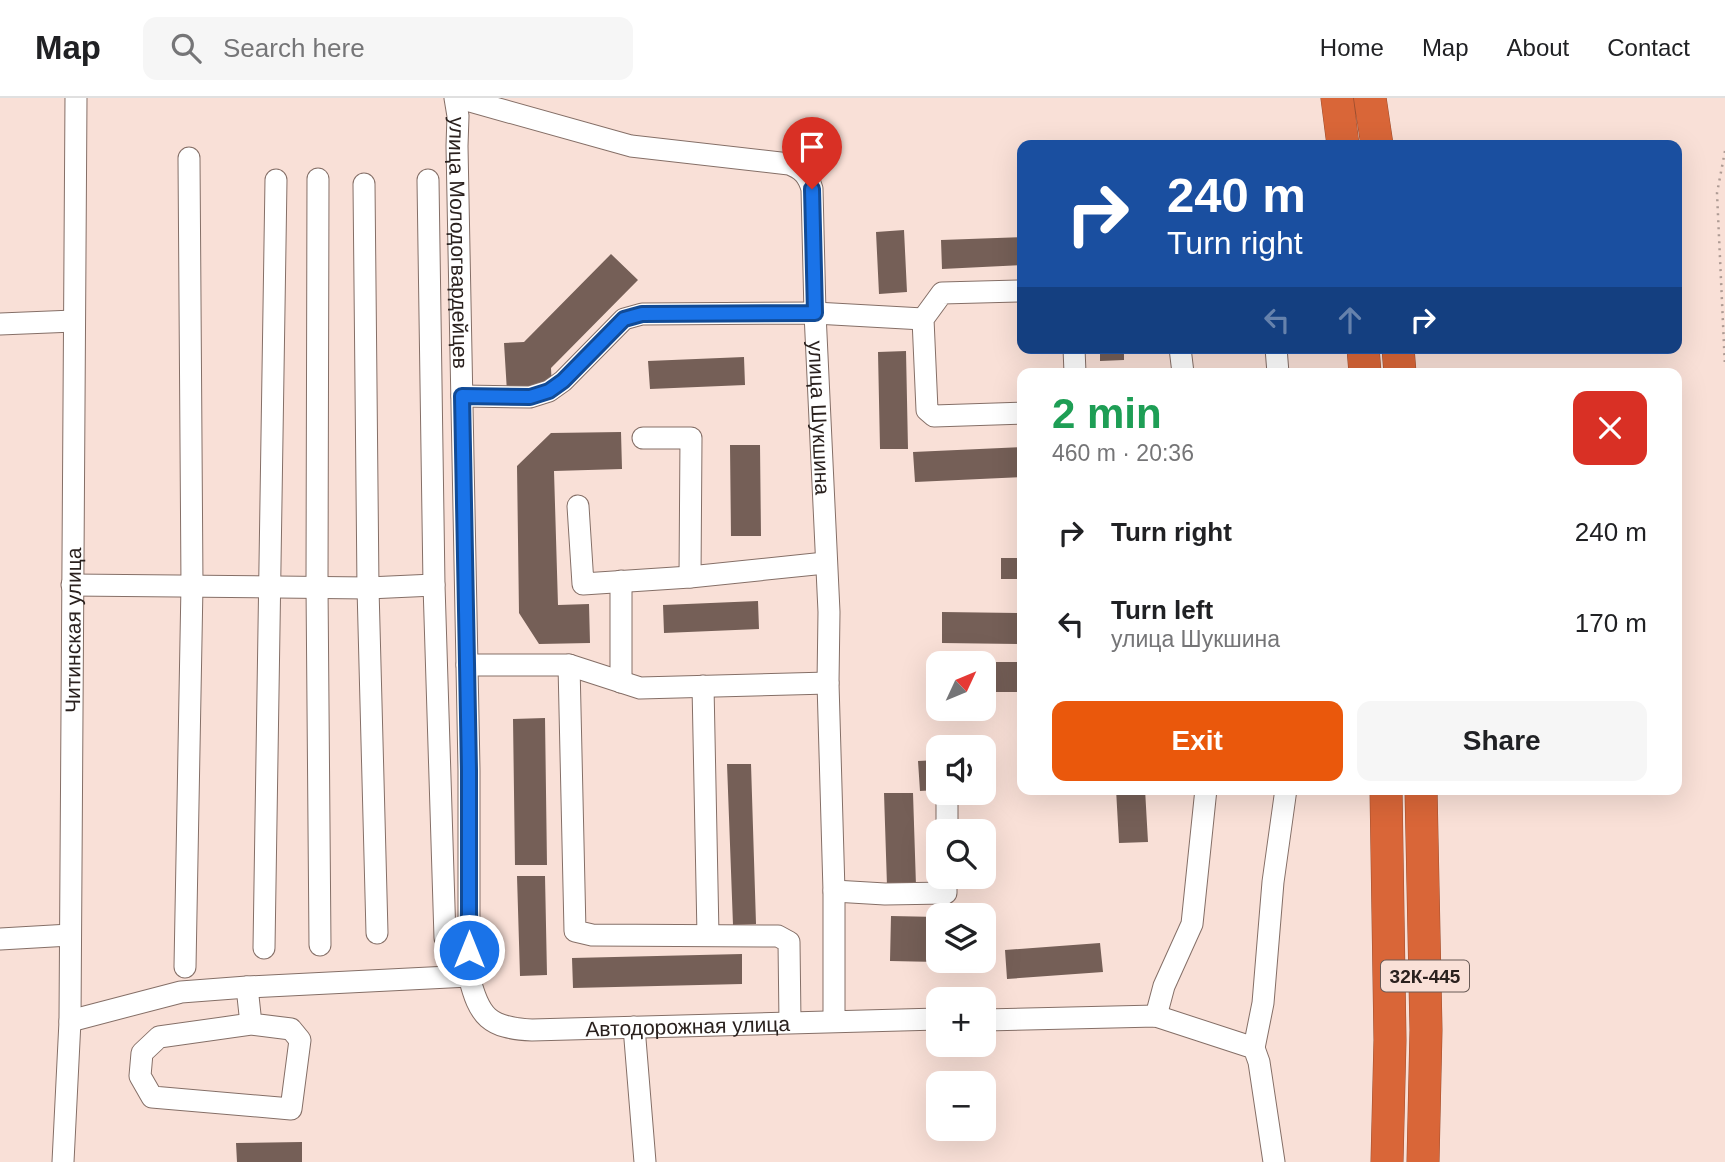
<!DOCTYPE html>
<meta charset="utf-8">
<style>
body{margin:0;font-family:Arial,sans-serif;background:#f6f6f6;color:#202124;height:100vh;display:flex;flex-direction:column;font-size:26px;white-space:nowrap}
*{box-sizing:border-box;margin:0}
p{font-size:23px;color:#757577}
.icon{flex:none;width:38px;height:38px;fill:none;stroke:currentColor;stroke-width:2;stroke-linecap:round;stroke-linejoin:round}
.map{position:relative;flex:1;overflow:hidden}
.sheet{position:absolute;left:1017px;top:270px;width:665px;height:427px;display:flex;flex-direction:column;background:#fff;border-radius:14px;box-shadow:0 7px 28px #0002}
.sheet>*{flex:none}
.guide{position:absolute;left:1017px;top:42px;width:665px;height:214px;border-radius:14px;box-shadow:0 7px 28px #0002;background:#1a4fa0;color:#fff;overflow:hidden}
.needle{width:46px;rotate:46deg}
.fabs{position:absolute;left:926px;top:553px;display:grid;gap:14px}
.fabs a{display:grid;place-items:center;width:70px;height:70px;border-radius:14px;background:#fff;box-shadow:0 7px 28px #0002;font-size:35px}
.pin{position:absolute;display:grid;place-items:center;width:60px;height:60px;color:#fff;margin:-72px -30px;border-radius:50% 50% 50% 0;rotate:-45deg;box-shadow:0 0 7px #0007}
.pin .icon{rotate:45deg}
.me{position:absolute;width:77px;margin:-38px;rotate:0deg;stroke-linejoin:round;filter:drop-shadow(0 0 5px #0008)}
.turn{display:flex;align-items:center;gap:24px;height:147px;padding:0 35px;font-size:32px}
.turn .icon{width:91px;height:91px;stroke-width:2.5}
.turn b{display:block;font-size:49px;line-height:60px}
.lanes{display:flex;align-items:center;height:66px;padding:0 35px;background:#0003;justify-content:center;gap:35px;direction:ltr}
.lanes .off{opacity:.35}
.round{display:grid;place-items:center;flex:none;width:74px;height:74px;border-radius:14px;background:#f6f6f6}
.headline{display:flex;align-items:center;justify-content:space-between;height:119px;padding:0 35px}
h1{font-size:42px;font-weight:700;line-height:52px;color:#1e9e55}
.cta{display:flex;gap:14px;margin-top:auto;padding:14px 35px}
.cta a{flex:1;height:80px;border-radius:14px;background:#ea580c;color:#fff;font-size:28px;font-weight:700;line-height:80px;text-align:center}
.cta a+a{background:#f6f6f6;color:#202124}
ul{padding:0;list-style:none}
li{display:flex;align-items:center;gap:21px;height:91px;padding:0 35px}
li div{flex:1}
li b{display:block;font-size:26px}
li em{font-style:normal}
header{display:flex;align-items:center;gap:42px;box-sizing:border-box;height:98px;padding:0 35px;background:#fff;border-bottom:2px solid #e0e0e0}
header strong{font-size:33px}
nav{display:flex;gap:38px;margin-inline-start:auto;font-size:24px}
.search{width:490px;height:63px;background:#f6f6f6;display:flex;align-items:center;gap:18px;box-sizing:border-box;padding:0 24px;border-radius:14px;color:#757577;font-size:26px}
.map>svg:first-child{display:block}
.building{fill:#755f57}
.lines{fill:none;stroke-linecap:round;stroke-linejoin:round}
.minor-casing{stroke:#856f67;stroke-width:23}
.highway-casing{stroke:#9c4e2f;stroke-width:33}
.path{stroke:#ae9b94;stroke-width:2.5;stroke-dasharray:2 5;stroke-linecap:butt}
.minor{stroke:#fff;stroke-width:21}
.highway{stroke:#d96638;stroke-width:32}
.route-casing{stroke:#114b97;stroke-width:18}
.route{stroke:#1a73e8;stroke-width:12}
.labels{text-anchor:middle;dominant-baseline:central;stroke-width:7;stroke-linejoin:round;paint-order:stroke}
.shield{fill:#f9e0d7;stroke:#685a56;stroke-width:2}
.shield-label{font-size:19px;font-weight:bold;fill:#2a211e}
.street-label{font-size:21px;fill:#2a211e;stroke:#f9e0d7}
</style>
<header>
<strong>Map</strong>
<div class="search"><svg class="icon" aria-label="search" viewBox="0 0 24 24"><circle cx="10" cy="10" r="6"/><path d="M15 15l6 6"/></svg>Search here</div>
<nav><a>Home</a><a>Map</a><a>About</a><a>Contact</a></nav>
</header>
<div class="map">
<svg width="1725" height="1064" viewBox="0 0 1725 1064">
<rect width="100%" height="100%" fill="#f9e0d7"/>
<path class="building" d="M 904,132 L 907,194 L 879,196 L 876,134 Z
M 1022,139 L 1022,167 L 942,171 L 941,142 Z
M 611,156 L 638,182 L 551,270 L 552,291 L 507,294 L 504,245 L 524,244 Z
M 1100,250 L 1124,250 L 1124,262 L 1100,263 Z
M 906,253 L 908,351 L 880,351 L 878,254 Z
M 744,259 L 745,287 L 650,291 L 648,263 Z
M 621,334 L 622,371 L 554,373 L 558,507 L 589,506 L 590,545 L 539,546 L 519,515 L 517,368 L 551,335 Z
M 730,347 L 760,347 L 761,438 L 731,438 Z
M 1022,349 L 1022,379 L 915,384 L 913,354 Z
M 1001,460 L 1022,460 L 1022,481 L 1001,481 Z
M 758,503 L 759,531 L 664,535 L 663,507 Z
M 942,514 L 1022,515 L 1022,546 L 942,545 Z
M 996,564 L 1022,564 L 1022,594 L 996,594 Z
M 545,620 L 547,767 L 515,767 L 513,621 Z
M 938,662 L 938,692 L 920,693 L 918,663 Z
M 727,666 L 751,666 L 756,826 L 733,827 Z
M 1116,691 L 1145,691 L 1148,744 L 1119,745 Z
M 884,695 L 913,695 L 916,788 L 887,788 Z
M 517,778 L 545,778 L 547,877 L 520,878 Z
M 891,818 L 938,819 L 938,864 L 890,863 Z
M 1100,845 L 1103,874 L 1007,881 L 1005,852 Z
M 742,856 L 742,886 L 573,890 L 572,860 Z
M 302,1044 L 302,1064 L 237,1064 L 236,1045 Z"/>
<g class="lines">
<g class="minor-casing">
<g id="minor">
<path id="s1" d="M 455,0 L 458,18 L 457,48 L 469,672 L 469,878 C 479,919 489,930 532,932 L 938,921"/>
<path id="s2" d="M 459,0 L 631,48 L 789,66 C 802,71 808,77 812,91 L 815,215 L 829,514 L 828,585 L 834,793 L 834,922"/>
<path d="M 318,81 L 317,488 L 320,847"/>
<path d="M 428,82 L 434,487 L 445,840"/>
<path d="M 364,86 L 368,490 L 377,835"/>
<path d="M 1022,193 L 942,195 L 923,221 L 927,312 L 934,318 L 1022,315"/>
<path d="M 0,226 L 74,223"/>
<path d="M 1074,250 L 1075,275"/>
<path d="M 1180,250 L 1183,275"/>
<path d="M 1276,250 L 1278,275"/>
<path d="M 462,298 L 530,299 L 549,293 L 563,283 L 624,221 L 642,216 L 815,215 L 923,221"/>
<path d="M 643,340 L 691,340 L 690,479"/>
<path d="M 578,408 L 583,486 L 690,479 L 825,465"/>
<path d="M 72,487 L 368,490 L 434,487"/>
<path d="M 467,567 L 569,567 L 640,590 L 828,585"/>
<path d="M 569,567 L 575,833 L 592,837 L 778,838 L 789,844 L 790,924"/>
<path d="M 621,584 L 621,483"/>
<path d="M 703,588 L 708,837"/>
<path d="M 947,733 L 947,705"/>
<path d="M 834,793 L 885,796 L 946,795 L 946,779"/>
<path d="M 0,841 L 70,837"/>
<path d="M 264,850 L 276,82"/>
<path d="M 185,869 L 192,487 L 189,60"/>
<path d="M 247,889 L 251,926 L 159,939 L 142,955 L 140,978 L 152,999 L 291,1011 L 300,942 L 291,931 L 251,926"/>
<path d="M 1156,918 L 1164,888 L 1192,826 L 1206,691"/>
<path d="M 984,922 L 1156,918 L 1254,950 L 1259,964 L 1274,1064"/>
<path d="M 70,923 L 181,894 L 247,889 L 469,878"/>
<path d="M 634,929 L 645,1064"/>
<path d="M 1254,950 L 1263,905 L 1273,784 L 1286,691"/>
<path id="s3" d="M 63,1064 L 70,923 L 76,0"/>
</g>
</g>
<g class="highway-casing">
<path id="highway" d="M 1337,0 L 1343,47
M 1370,0 L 1377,47
M 1363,250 L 1365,275
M 1398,250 L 1400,275
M 1386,691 L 1390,942 L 1387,1064
M 1421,691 L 1426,932 L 1423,1064"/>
</g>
<path class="path" d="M 1725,53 L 1717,95 L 1725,269"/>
<use href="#minor" class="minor"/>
<use href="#highway" class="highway"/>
</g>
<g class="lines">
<g class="route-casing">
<path id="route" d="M 469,852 L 469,672 L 462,298 L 530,299 L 549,293 L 563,283 L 624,221 L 642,216 L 815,215 L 812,91"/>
</g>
<use href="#route" class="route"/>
</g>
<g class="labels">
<rect class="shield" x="1381" y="862.5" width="88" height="31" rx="5"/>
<g class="shield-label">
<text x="1425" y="878">32К-445</text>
</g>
<g class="street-label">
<text stroke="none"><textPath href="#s1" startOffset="145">улица Молодогвардейцев</textPath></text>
<text stroke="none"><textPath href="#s2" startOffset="602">улица Шукшина</textPath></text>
<text stroke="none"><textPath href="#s3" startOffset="532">Читинская улица</textPath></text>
<text stroke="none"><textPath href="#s1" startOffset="1127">Автодорожная улица</textPath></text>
</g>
</g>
</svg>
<div class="fabs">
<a><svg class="needle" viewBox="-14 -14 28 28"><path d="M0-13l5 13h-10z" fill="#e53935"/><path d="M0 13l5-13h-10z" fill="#757577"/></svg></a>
<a><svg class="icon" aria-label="sound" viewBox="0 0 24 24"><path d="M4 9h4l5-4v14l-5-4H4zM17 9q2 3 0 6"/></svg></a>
<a><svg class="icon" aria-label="search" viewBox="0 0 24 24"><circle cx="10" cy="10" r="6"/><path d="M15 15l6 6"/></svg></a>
<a><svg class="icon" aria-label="layers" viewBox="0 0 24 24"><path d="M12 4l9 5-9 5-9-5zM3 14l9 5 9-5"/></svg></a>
<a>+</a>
<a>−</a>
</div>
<div class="pin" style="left:812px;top:91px;background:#d93025"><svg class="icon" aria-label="arrive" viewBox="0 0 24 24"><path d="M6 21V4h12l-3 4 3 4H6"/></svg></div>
<svg class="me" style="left:469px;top:852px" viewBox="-20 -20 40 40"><circle r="17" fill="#1a73e8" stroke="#fff" stroke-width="3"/><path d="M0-11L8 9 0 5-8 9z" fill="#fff"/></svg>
<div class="guide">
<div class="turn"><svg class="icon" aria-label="right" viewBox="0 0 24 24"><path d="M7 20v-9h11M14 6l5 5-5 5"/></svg><div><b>240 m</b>Turn right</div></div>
<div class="lanes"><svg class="icon off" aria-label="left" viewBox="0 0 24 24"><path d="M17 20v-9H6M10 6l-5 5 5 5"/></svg><svg class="icon off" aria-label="ahead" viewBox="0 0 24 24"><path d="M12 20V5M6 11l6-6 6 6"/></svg><svg class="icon" aria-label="right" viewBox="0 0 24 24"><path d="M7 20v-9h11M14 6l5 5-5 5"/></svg></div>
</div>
<section class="sheet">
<div class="headline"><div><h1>2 min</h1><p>460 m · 20:36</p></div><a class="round" style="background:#d93025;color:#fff"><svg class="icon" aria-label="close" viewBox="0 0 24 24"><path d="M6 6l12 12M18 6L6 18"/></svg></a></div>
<ul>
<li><svg class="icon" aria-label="right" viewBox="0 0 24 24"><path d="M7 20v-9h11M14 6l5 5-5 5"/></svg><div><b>Turn right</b></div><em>240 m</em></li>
<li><svg class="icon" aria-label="left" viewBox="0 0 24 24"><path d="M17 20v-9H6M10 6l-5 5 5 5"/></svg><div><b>Turn left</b><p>улица Шукшина</p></div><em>170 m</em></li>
</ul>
<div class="cta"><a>Exit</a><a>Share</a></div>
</section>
</div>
